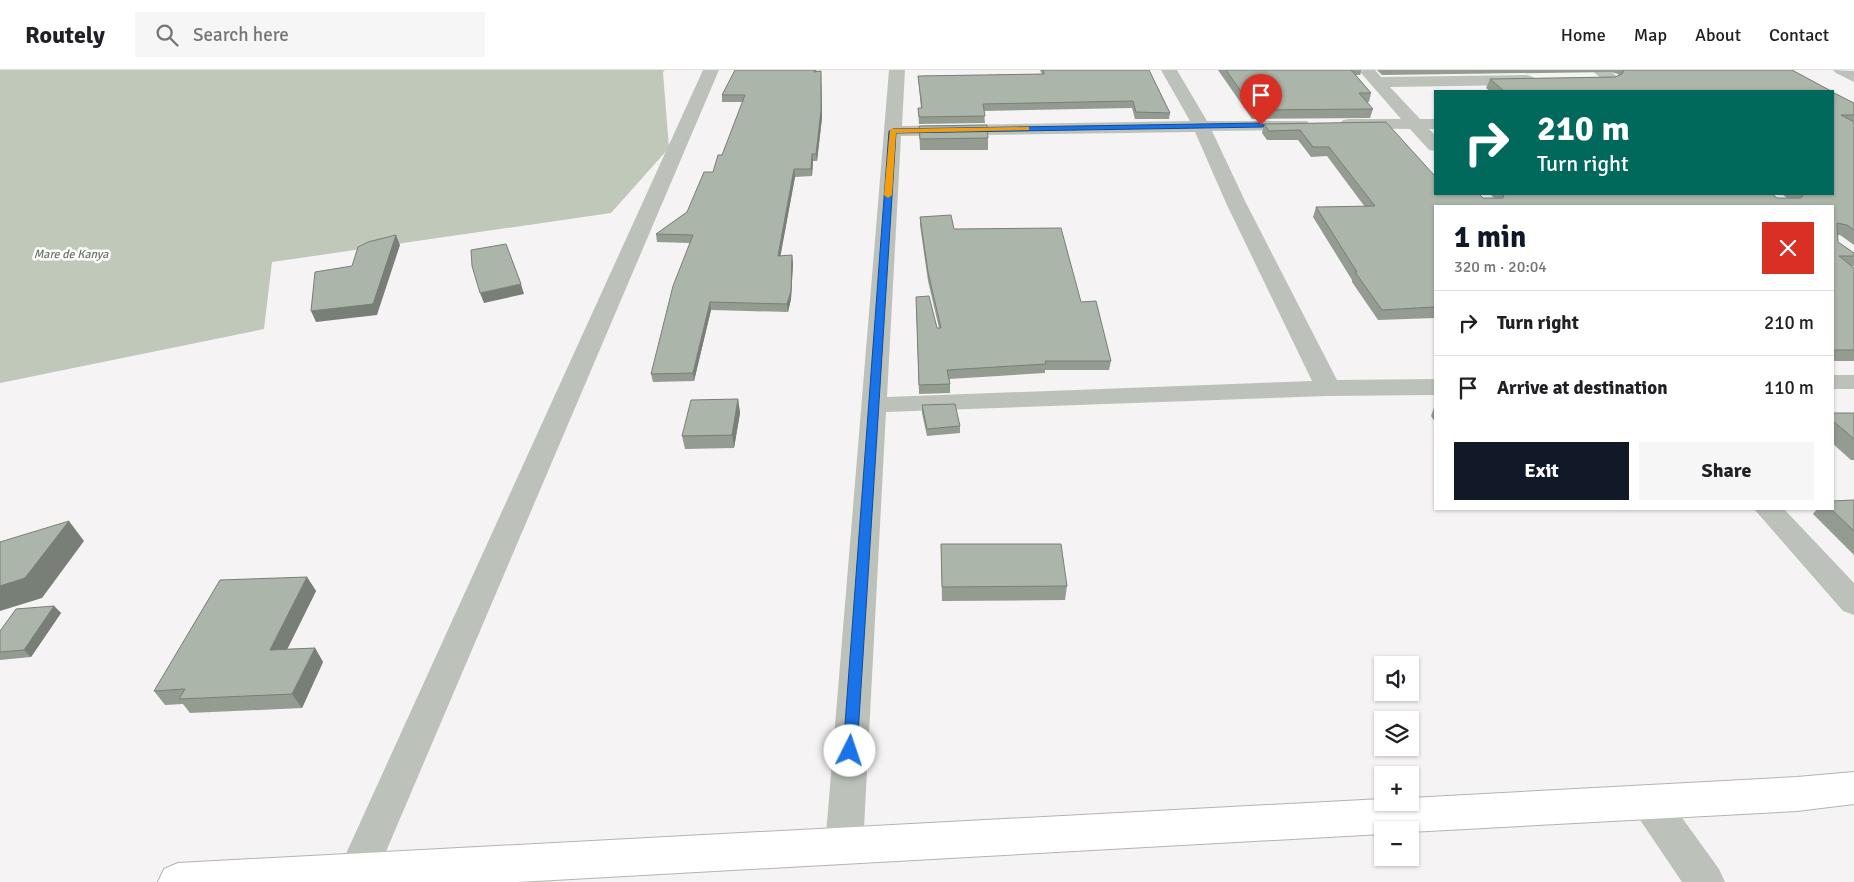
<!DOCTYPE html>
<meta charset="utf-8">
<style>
body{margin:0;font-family:Signika,sans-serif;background:#f6f6f6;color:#202124;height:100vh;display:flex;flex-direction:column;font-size:19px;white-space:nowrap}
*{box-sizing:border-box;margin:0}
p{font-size:16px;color:#757577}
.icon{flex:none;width:28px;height:28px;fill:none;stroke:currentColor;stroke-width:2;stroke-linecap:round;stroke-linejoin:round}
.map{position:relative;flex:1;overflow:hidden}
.details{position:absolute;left:1434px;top:135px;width:400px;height:305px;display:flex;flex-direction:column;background:#fff;border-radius:0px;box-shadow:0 1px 4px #0004}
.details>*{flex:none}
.guide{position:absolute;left:1434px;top:20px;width:400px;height:105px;border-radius:0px;box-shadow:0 1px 4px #0004;background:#00695c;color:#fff;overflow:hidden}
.fabs{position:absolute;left:1374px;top:586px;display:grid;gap:10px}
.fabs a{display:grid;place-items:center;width:45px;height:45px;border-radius:0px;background:#fff;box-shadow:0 1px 4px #0004;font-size:25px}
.pin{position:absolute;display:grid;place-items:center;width:42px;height:42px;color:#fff;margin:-51px -21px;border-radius:50% 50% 50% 0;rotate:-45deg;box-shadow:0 0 5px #0007}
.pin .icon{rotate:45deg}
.me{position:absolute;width:55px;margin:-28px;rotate:4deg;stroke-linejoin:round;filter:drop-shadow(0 0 4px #0008)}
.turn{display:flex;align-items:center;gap:18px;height:105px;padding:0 20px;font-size:22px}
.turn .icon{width:65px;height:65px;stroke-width:2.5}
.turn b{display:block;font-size:35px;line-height:42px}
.round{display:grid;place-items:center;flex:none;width:52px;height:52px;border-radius:0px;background:#f6f6f6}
.summary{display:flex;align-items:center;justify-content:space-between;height:85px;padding:0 20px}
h1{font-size:30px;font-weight:700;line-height:38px;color:#111827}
.cta{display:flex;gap:10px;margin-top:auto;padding:10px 20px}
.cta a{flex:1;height:58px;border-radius:0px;background:#111827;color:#fff;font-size:20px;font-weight:700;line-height:58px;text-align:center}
.cta a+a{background:#f6f6f6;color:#202124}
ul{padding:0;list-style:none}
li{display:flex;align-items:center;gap:15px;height:65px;padding:0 20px;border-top:1px solid #e0e0e0}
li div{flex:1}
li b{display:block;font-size:19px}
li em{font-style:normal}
header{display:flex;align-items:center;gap:30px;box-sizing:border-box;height:70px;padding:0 25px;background:#fff;border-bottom:1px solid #e0e0e0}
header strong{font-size:24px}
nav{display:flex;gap:28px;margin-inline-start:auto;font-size:18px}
.search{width:350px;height:45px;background:#f6f6f6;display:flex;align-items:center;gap:12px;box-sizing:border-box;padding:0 18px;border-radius:0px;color:#757577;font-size:19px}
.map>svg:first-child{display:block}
.water{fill:#c0c8ba}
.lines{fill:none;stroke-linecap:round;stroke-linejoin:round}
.highway-casing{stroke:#b0b6ae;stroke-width:2}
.minor{fill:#bcc2ba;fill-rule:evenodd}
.highway{fill:#fff;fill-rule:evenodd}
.wall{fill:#949c91}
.shaded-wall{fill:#787f76}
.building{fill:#acb5a9;stroke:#787f76}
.route{fill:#1a73e8;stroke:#114b97}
.slow{fill:#f59e0b}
.labels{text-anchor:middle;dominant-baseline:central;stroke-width:5;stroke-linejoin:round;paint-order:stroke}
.far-water-label{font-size:12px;font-style:italic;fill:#69775e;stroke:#fff}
</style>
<header>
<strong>Routely</strong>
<div class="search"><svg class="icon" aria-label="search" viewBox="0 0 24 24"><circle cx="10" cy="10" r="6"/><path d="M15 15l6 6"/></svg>Search here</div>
<nav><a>Home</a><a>Map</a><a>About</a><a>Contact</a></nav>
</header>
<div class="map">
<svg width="1854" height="812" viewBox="0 0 1854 812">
<rect width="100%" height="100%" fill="#f6f3f5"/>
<path class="water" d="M 0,0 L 665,0 L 663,2 L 669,78 L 611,143 L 272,192 L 264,259 L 0,313 Z"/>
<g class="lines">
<g class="highway-casing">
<path id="highway" d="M 1854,702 L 1854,734 L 1797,741 L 1410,762 L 1410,760 L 1382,760 L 1382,764 L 518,812 L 158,812 L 164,799 L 178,793 L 1382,729 L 1382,732 L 1410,732 L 1410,728 L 1797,707 Z"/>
</g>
<path class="minor" d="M 703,0 L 719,0 L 373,812 L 343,812 L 338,801 L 344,788 Z
M 889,0 L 905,0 L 902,56 L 1190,51 L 1161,0 L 1177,0 L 1207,51 L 1307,51 L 1310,55 L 1307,59 L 1301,60 L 1212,61 L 1246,133 L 1337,310 L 1435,309 L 1435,325 L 1328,326 L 886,342 L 863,777 L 858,790 L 844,795 L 830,790 L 825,777 ZM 1195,62 L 1226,133 L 1312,311 L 887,327 L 901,66 Z
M 1363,0 L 1375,0 L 1381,7 L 1527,5 L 1533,7 L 1535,10 L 1533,13 L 1527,15 L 1390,17 L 1420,49 L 1435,49 L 1435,59 L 1429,59 L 1435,65 L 1435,81 L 1429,80 L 1410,59 L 1343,58 L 1340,54 L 1343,50 L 1349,49 L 1401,49 L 1361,3 Z
M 1591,0 L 1609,0 L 1635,21 L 1617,21 Z
M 1833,0 L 1854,1 L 1854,12 L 1836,3 Z
M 1832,305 L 1854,305 L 1854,319 L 1832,319 Z
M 1754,439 L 1784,439 L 1854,513 L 1854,545 L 1843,541 Z
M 1649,715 L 1662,720 L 1719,799 L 1725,812 L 1682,812 L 1636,744 L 1630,732 L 1636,720 Z"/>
<use href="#highway" class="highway"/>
</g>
<path class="wall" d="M 735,0 L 817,0 L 816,1 L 821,1 L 822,48 L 817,91 L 813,91 L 812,106 L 795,107 L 780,186 L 793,193 L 791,229 L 788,242 L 711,240 L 694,311 L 653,312 L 651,304 L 690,173 L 657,172 L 656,164 L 687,142 L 713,102 L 722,85 L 743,32 L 722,32 L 722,25 Z
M 1040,0 L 1149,0 L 1170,43 L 1169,49 L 1135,49 L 1132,38 L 984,41 L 985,53 L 919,54 L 918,38 L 921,38 L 918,6 L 1042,4 Z
M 1218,0 L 1362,0 L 1360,5 L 1356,5 L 1371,23 L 1369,32 L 1367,32 L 1373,39 L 1370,48 L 1252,49 Z
M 1377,0 L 1792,0 L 1831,21 L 1490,21 L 1486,18 L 1490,9 L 1615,7 L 1619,6 L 1618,4 L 1611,2 L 1382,5 Z
M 1832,22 L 1854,33 L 1854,175 L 1840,165 L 1838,165 L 1838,172 L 1854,183 L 1854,196 L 1852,196 L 1854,198 L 1854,291 L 1832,291 L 1832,136 L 1435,136 L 1435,248 L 1378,250 L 1352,212 L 1352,210 L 1313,147 L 1316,137 L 1365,137 L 1327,86 L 1311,87 L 1298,70 L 1267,70 L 1262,63 L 1264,54 L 1386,52 L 1435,124 L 1483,128 L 1494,128 L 1490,124 L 1772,124 L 1777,128 L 1787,128 L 1782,124 L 1832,124 Z
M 919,56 L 988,68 L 988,80 L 920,80 Z
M 920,147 L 954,159 L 1081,232 L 1111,291 L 1109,300 L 1045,300 L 1045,303 L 949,309 L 950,314 L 950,323 L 919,324 L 916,227 L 937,258 L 939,258 L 928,211 L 920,155 Z
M 738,329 L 740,343 L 734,378 L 685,379 L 682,366 Z
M 922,335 L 960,356 L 960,363 L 927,366 L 922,343 Z
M 1435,335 L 1435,352 L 1431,346 Z
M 1832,343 L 1854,343 L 1854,390 L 1851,390 L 1832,373 Z
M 1854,430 L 1854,485 L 1813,444 L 1817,439 L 1832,439 Z
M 941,474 L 1067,516 L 1065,530 L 942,531 Z
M 307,507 L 316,521 L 287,579 L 315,578 L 323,592 L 302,638 L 190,643 L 183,634 L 165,635 L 154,621 Z
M 54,536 L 61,543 L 31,587 L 0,590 L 0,561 Z"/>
<path class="shaded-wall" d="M 821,1 L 822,48 L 817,91 L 816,84 Z
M 812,84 L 813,91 L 812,106 L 811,99 Z
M 794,99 L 795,107 L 779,194 L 778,186 Z
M 396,165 L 400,175 L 377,245 L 316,252 L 311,241 Z
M 792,185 L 793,193 L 791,229 L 788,242 L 787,234 Z
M 521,214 L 524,224 L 484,233 L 480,223 Z
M 710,232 L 711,240 L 694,311 L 693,303 Z
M 738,329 L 740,343 L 734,378 L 732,365 Z
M 69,451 L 84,471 L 42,528 L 0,541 L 0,516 Z
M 307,507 L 316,521 L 280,594 L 270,580 Z
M 54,536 L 61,543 L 31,587 L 24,580 Z
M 315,578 L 323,592 L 302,638 L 292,624 Z"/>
<path class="building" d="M 735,0 L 815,0 L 814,2 L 821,1 L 821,41 L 816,84 L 812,84 L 811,99 L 794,99 L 778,186 L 792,185 L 791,221 L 787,234 L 710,232 L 693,303 L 651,304 L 673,216 L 693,165 L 656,164 L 687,142 L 704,102 L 713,102 L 718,85 L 722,85 L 745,25 L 722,25 Z
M 1043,0 L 1149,0 L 1170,43 L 1136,42 L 1133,31 L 983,34 L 985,46 L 919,47 L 918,38 L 922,38 L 918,6 L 1044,4 Z
M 1226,0 L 1351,0 L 1371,23 L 1359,23 L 1373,39 L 1254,40 Z
M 1624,0 L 1792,0 L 1831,21 L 1504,21 L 1490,9 L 1615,7 L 1622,4 Z
M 1832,22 L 1854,33 L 1854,45 L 1841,45 L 1854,52 L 1854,160 L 1847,155 L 1837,153 L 1838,172 L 1854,183 L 1854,186 L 1839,186 L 1854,198 L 1854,280 L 1832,280 L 1832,136 L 1435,136 L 1435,237 L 1382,240 L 1355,202 L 1357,202 L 1316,137 L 1375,136 L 1329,77 L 1313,77 L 1300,60 L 1269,61 L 1264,54 L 1386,52 L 1434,105 L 1435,104 L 1435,124 L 1479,124 L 1483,128 L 1503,128 L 1504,125 L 1503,124 L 1772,124 L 1777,128 L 1801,128 L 1803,126 L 1800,124 L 1832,124 Z
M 987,55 L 988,68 L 920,69 L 919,56 Z
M 951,145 L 954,159 L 1061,158 L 1081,232 L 1096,231 L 1111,291 L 1045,291 L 1046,294 L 947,300 L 950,314 L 919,315 L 916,227 L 929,226 L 937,258 L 941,258 L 928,202 L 920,147 Z
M 396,165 L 373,234 L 311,241 L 315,202 L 352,196 L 358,177 L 368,172 Z
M 506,174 L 521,214 L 480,223 L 472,196 L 471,180 Z
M 738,329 L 732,365 L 682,366 L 691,330 Z
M 955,334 L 960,356 L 927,359 L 922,335 Z
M 1832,343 L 1854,343 L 1854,369 L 1832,350 Z
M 1854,430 L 1854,461 L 1831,439 L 1832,439 L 1832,431 Z
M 69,451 L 25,508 L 0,516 L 0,472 Z
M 941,474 L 1061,474 L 1067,516 L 942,517 Z
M 307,507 L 270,580 L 315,578 L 292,624 L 179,629 L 185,619 L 154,621 L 220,510 Z
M 54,536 L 24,580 L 0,582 L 0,561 L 16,539 Z"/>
<path class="route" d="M 1261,53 L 1264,55 L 1263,57 L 896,63 L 857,681 L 855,685 L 850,687 L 845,685 L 843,681 L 889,61 L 893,59 Z"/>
<path class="slow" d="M 1026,57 L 1029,57 L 1029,60 L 896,63 L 892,125 L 888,128 L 884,125 L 890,59 Z"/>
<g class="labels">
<g class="far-water-label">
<text x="71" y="184">Mare de Kanya</text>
</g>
</g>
</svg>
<div class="fabs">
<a><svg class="icon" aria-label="sound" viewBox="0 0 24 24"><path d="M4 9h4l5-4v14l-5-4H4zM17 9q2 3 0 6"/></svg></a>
<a><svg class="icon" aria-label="layers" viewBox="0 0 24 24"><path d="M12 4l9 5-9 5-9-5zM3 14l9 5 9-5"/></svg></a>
<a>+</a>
<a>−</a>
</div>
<div class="pin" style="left:1261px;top:55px;background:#d93025"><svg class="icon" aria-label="arrive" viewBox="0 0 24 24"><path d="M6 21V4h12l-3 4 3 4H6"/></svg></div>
<svg class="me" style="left:850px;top:681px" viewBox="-20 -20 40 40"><circle r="19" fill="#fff"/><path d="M0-13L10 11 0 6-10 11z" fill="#1a73e8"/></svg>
<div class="guide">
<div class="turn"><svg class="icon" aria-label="right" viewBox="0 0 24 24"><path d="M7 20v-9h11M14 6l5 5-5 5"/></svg><div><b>210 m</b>Turn right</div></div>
</div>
<section class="details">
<div class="summary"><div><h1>1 min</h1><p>320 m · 20:04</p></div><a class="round" style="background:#d93025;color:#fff"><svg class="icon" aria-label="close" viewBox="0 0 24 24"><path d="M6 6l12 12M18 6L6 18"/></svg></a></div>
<ul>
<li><svg class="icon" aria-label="right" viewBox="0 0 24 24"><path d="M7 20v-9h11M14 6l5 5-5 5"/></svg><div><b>Turn right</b></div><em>210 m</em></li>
<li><svg class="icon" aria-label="arrive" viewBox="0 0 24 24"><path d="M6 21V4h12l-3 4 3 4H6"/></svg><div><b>Arrive at destination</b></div><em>110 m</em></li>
</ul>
<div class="cta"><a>Exit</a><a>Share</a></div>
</section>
</div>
